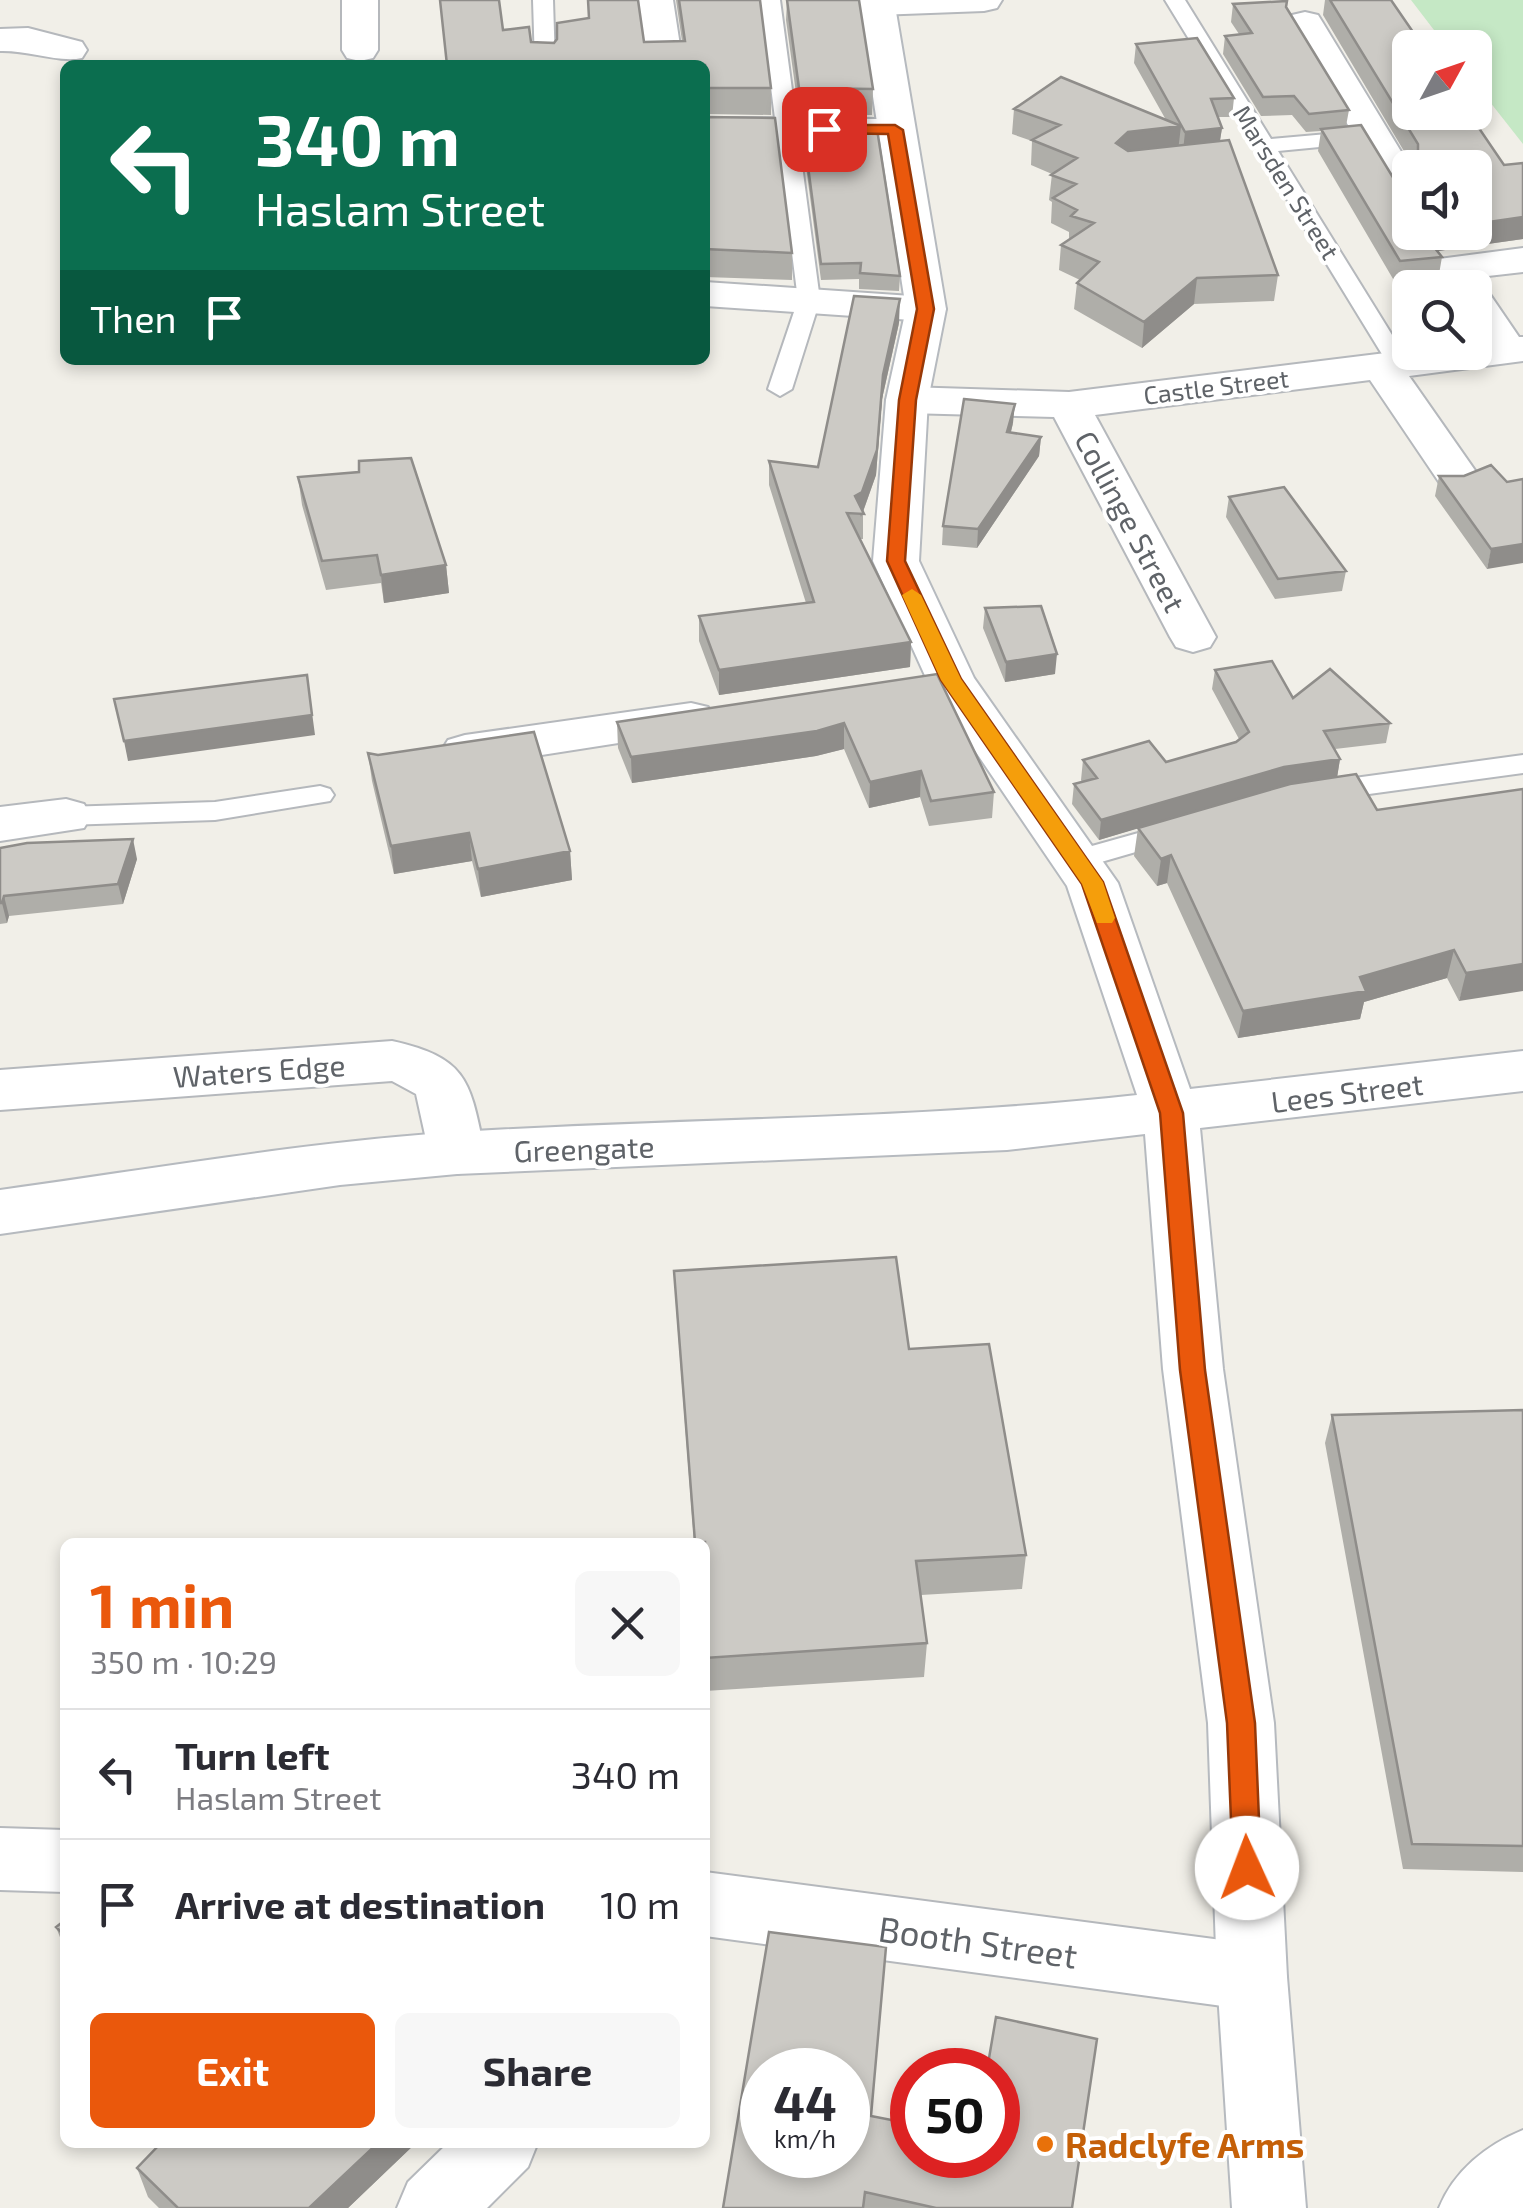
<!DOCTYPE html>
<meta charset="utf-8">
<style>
body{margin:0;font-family:"Exo 2",sans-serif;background:#f7f7f7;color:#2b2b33;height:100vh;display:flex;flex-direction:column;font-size:38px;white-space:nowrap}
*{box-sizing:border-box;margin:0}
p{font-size:32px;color:#7c7c81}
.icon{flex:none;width:55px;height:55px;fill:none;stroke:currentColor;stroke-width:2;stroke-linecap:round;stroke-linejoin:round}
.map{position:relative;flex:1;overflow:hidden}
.panel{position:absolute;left:60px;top:1538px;width:650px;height:610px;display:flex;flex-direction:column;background:#fff;border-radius:15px;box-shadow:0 5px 15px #0003}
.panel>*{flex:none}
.banner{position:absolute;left:60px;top:60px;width:650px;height:305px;border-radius:15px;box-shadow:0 5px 15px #0003;background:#0b6e4f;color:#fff;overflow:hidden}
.needle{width:65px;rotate:50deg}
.buttons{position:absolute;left:1392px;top:30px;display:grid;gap:20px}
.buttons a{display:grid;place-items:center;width:100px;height:100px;border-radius:15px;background:#fff;box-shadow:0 5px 15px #0003;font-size:50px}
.speed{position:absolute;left:740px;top:2048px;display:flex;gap:20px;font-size:50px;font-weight:700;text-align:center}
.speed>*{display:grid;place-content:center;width:130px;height:130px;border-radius:50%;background:#fff;box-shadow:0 5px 15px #0003;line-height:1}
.speed small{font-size:25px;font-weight:400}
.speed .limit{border:15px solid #d22;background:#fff;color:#111}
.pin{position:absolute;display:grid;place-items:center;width:85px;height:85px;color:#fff;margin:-42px;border-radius:20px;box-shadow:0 5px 15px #0006}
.me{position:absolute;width:110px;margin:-55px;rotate:358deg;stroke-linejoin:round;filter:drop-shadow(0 0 8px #0008)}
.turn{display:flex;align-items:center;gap:35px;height:210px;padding:0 30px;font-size:45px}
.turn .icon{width:130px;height:130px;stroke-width:2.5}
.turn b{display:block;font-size:70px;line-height:85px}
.then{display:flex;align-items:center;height:95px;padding:0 30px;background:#0003;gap:20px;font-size:38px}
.round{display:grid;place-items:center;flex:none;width:105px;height:105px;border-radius:15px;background:#f7f7f7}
.summary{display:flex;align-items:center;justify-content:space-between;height:170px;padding:0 30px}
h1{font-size:60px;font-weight:700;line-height:75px;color:#ea580c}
.primary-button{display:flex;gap:20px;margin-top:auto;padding:20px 30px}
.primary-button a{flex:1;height:115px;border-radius:15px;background:#ea580c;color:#fff;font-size:40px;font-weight:700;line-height:115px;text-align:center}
.primary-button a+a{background:#f7f7f7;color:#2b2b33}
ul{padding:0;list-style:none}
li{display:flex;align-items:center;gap:30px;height:130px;padding:0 30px;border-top:2px solid #e1e1e2}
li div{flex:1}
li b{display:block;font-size:38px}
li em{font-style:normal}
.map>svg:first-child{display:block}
.green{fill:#c5e8c5}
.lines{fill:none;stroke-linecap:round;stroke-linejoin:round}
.lane-casing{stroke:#b5b8bc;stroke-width:4}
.street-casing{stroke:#b5b8bc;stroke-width:4}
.secondary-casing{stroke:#b6babf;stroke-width:4}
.lane{fill:#fff;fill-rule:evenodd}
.street{fill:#fff;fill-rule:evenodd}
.secondary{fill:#fff;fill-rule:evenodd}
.wall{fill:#afaea9}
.shaded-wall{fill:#8f8d8a}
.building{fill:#cccac5;stroke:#8f8d8a;stroke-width:2.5;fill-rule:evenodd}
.route{fill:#ea580c;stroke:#983908;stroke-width:2.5}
.slow{fill:#f59e0b}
.food-dot{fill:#e8710a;stroke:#fff;stroke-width:4}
.labels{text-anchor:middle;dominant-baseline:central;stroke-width:8;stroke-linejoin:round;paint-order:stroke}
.far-street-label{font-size:25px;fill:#5f6368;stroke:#fff}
.street-label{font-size:30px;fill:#5f6368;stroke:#fff}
.near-street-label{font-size:35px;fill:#5f6368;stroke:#fff}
.near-food-label{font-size:35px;font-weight:bold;fill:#c56008;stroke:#fff;text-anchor:start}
</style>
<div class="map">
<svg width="1523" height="2208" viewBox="0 0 1523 2208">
<rect width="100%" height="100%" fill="#f1efe8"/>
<path class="green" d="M 1411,0 L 1523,0 L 1523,144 L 1475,83 L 1475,48 L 1447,47 Z"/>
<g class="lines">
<g class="lane-casing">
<path id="lane" d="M 533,0 L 553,0 L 555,65 L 535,65 Z
M 760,0 L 780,0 L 820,300 L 792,389 L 780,396 L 768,389 L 798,300 Z
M 1165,0 L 1185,0 L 1271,139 L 1361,131 L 1371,137 L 1361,143 L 1278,151 L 1410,364 L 1407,369 L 1399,371 L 1388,364 Z
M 1523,755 L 1523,773 L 1325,800 L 1315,797 L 1312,791 L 1315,785 L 1325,782 Z
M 320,786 L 330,789 L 334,795 L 330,801 L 215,820 L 66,825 L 56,822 L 52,816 L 56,810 L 66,807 L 215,802 Z
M 1174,823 L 1184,826 L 1188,832 L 1184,838 L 1077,869 L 1067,867 L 1063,860 L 1067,853 Z"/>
</g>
<g class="street-casing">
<path id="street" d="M 342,0 L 378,0 L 378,50 L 373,58 L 360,61 L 347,58 L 342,50 Z
M 637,0 L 673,0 L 683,65 L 647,65 Z
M 862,0 L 1002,0 L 997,8 L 984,11 L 877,15 L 864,12 L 859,4 Z
M 1305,12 L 1318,15 L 1323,23 L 1411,168 L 1410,209 L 1396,205 L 1391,197 L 1287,23 L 1292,15 Z
M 28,28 L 82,42 L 87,50 L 82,58 C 59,63 27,50 0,51 L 0,29 Z
M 705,118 L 877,119 L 890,122 L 896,130 L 890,138 L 877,141 L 705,140 Z
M 1523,248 L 1523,272 L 1453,280 L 1439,277 L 1433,268 L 1439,259 Z
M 705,282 L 926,297 L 940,300 L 946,309 L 940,318 L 926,321 L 705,306 Z
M 1475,290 L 1489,293 L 1519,337 L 1523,337 L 1523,361 L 1409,376 L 1481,479 L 1475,488 L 1459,492 L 1443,488 L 1370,380 L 1095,415 L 1216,637 L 1210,647 L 1193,652 L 1176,647 L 1170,637 L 1054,417 L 907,413 L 892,409 L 886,400 L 892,391 L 907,387 L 1069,392 L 1410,350 L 1475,352 L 1475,342 L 1480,342 L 1475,334 Z
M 691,703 L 708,707 L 715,718 L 708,729 L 465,767 L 448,762 L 441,751 L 448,740 L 465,735 Z
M 66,799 L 84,804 L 91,816 L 84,828 L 0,841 L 0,807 Z
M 392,1041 C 469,1058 470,1082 485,1153 L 477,1168 L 457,1174 L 437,1168 L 429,1153 L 416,1094 L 392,1081 L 0,1110 L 0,1070 Z
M 0,1828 L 65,1830 L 65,1892 L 0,1890 Z
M 705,1872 L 1252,1944 L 1277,1954 L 1287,1977 L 1277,2000 L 1252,2010 L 705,1936 Z
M 1523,2130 L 1523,2208 L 1439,2208 C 1454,2171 1486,2145 1523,2130 Z
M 449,2142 L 538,2142 L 528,2167 L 487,2208 L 397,2208 L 408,2182 Z"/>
</g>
<g class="secondary-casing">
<path id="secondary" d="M 858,0 L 894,0 L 946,309 L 928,400 L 919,561 L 974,678 L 1118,883 L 1190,1089 L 1523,1051 L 1523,1091 L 1200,1128 L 1223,1369 L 1274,1723 L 1287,1977 L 1306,2208 L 1232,2208 L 1217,1977 L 1208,1723 L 1163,1369 L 1145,1134 L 1007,1150 L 457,1174 L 340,1185 L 0,1234 L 0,1190 C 152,1169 305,1142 458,1132 C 684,1118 911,1120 1137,1095 L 1067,886 L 927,680 L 873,561 L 886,400 L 906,309 Z"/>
</g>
<use href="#lane" class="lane"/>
<use href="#street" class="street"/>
<use href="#secondary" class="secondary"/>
</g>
<path class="wall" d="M 676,0 L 760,0 L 771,88 L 771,115 L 705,114 L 705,65 L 447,65 L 503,30 L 531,42 L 682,41 Z
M 787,0 L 859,0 L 873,89 L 872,115 L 799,115 L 786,20 Z
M 1325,0 L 1391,0 L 1424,48 L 1410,48 L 1410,112 L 1468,112 L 1504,165 L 1523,163 L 1523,239 L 1438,251 L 1442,257 L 1438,280 L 1396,284 L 1318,151 L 1321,131 L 1306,132 L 1292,115 L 1261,116 L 1223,54 L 1225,36 L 1239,34 L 1231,22 L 1233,4 L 1287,1 L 1286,7 L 1349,110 L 1346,126 L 1361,125 L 1397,184 L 1410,189 L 1410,232 L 1475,232 L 1475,168 L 1414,168 L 1323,15 Z
M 1136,44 L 1234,98 L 1232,117 L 1218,117 L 1222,128 L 1220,141 L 1278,275 L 1274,301 L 1194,304 L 1142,348 L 1074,309 L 1077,283 L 1080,280 L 1059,270 L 1061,245 L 1069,240 L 1069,232 L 1051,223 L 1052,202 L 1049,200 L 1052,174 L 1031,165 L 1032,141 L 1012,134 L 1014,109 L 1166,120 L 1134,63 Z
M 705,117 L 792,253 L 792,280 L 705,277 Z
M 803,129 L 900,276 L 899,291 L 859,289 L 859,279 L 821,280 L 803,144 Z
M 899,323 L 882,399 L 876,475 L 863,512 L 863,539 L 860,539 L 911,642 L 910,667 L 719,695 L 699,641 L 699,616 L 806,603 L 769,485 L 769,461 L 818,467 Z
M 1013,423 L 1011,432 L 1041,437 L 1039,456 L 977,548 L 942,545 L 943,526 Z
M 1439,476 L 1507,482 L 1487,569 L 1435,496 Z
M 298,477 L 446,565 L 449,593 L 384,603 L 381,583 L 326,590 L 302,505 Z
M 1229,497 L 1346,571 L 1342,591 L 1275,599 L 1226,517 Z
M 985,608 L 1055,674 L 1005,682 L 983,628 Z
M 1215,670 L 1293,698 L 1390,723 L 1386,743 L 1335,749 L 1340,759 L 1337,777 L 1377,810 L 1523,789 L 1459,1001 L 1447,978 L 1364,1002 L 1360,1019 L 1238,1038 L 1167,883 L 1157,886 L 1134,856 L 1138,828 L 1099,840 L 1072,804 L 1074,784 L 1082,782 L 1081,780 L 1083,760 L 1166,762 L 1236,742 L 1239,739 L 1212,689 Z
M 937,674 L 994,792 L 992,818 L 929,826 L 920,797 L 869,808 L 844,749 L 816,756 L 632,783 L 618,748 L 617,722 Z
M 368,753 L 570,851 L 572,880 L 481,897 L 472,861 L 394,874 L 372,781 Z
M 0,848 L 137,859 L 123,904 L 9,916 L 7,923 L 0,924 Z
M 674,1271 L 909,1349 L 1026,1555 L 1022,1589 L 921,1595 L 927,1643 L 924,1677 L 705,1691 L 705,1542 L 694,1542 L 676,1306 Z
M 1523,1410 L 1523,1872 L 1403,1869 L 1325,1443 L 1332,1415 Z
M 65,1920 L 65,1950 L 56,1927 Z
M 872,2116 L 1072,2208 L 723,2208 Z
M 417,2142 L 348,2208 L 159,2208 L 148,2197 L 137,2168 Z"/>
<path class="shaded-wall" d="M 1181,126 L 1178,151 L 1125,158 L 1116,143 L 1128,132 Z
M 1222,128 L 1219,146 L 1183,151 L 1185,132 Z
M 1523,217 L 1523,239 L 1438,251 L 1432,258 L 1437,232 L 1475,232 L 1475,224 Z
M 1197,278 L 1194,304 L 1142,348 L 1144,322 Z
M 900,299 L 899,323 L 882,399 L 876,475 L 861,517 L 855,496 Z
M 1015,404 L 1013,423 L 1006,451 L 1007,432 Z
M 1041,437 L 1039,456 L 977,548 L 978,529 Z
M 1523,544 L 1523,563 L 1487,569 L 1491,549 Z
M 446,565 L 449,593 L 384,603 L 381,575 Z
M 911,642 L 910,667 L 719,695 L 719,670 Z
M 1057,654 L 1055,674 L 1005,682 L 1006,662 Z
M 307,675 L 315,735 L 128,761 L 124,741 Z
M 844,723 L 844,749 L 816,756 L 632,783 L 631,757 Z
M 1340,759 L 1337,778 L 1281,786 L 1099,840 L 1101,820 L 1284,767 Z
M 921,771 L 920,797 L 869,808 L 870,782 Z
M 469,833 L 472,861 L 394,874 L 391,846 Z
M 133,839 L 137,859 L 123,904 L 118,884 Z
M 570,851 L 572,880 L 481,897 L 478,869 Z
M 1171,855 L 1167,883 L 1157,886 L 1161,859 Z
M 4,896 L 9,916 L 7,923 L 2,903 Z
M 1454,950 L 1447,978 L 1364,1002 L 1360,1019 L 1238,1038 L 1243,1011 Z
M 1523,964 L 1523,991 L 1459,1001 L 1466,973 Z
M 379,2142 L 417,2142 L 348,2208 L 309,2208 Z"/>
<path class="building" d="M 440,0 L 499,0 L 503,30 L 529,27 L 531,42 L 554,43 L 557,39 L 557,23 L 589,18 L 588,0 L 638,0 L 644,42 L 685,41 L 679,0 L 760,0 L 771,88 L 705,88 L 705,65 L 447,65 Z
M 787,0 L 859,0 L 873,89 L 799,88 Z
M 1330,0 L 1391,0 L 1424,48 L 1410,48 L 1410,112 L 1468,112 L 1504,165 L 1523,163 L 1523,217 L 1475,224 L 1475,168 L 1418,168 L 1418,144 Z
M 1287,1 L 1286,7 L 1349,110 L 1309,114 L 1294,96 L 1263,97 L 1225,36 L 1252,33 L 1233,4 Z
M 1197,38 L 1234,98 L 1211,99 L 1222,128 L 1185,132 L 1136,44 Z
M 1061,77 L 1181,126 L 1128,132 L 1116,143 L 1128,151 L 1229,140 L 1278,275 L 1197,278 L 1144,322 L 1077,283 L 1099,262 L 1061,245 L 1094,223 L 1071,216 L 1077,210 L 1053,198 L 1076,184 L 1051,175 L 1077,158 L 1032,140 L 1060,125 L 1014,109 Z
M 705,117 L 775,118 L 792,253 L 705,249 Z
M 1361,125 L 1397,184 L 1410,189 L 1410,232 L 1440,232 L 1434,247 L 1442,257 L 1400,261 L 1321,129 Z
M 803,129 L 877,129 L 900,276 L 860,273 L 861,263 L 821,264 Z
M 854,296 L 900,299 L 883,375 L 877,450 L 862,492 L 855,496 L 864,514 L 847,513 L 911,642 L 719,670 L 699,616 L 814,602 L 769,461 L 818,467 Z
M 964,399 L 1015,404 L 1007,432 L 1041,437 L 978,529 L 943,526 Z
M 411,458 L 446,565 L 381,575 L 377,555 L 322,561 L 298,477 L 359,472 L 359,461 Z
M 1491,465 L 1507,482 L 1523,479 L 1523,544 L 1491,549 L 1439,476 L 1464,476 Z
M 1284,487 L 1346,571 L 1278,579 L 1229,497 Z
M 1041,606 L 1057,654 L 1006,662 L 985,608 Z
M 1272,661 L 1293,698 L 1330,669 L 1390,723 L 1324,731 L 1340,759 L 1284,767 L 1101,820 L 1074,784 L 1097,778 L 1083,760 L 1149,741 L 1166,762 L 1236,742 L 1249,732 L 1215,670 Z
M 937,674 L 994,792 L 931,801 L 921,771 L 870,782 L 844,723 L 817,731 L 631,757 L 617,722 Z
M 307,675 L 312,715 L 124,741 L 114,699 Z
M 534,732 L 570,851 L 478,869 L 469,833 L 391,846 L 368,753 L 378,755 Z
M 1356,774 L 1377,810 L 1523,789 L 1523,964 L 1466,973 L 1454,950 L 1360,977 L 1366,991 L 1243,1011 L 1171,855 L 1161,859 L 1138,828 L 1290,784 Z
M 133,839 L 118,884 L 4,896 L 2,903 L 0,903 L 0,848 L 27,843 Z
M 896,1257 L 909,1349 L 989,1344 L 1026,1555 L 916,1561 L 927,1643 L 705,1658 L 705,1542 L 695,1542 L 674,1271 Z
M 1523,1410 L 1523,1846 L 1412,1844 L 1332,1415 Z
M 65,1920 L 65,1936 L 56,1927 Z
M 769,1932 L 886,1947 L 871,2116 L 912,2124 L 912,2155 L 998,2155 L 998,2070 L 987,2070 L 996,2017 L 1097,2039 L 1072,2208 L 936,2208 L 865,2192 L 863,2208 L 723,2208 ZM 762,2070 L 848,2070 L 848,2155 L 762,2155 Z
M 162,2142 L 379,2142 L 309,2208 L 178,2208 L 137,2168 Z"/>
<path class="route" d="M 824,125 L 895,125 L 903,130 L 934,309 L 916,400 L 905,561 L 961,679 L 1103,882 L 1183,1113 L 1205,1370 L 1255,1723 L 1261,1868 L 1257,1877 L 1247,1881 L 1237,1877 L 1233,1868 L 1227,1723 L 1180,1370 L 1160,1113 L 1082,884 L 941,680 L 887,561 L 899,400 L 917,309 L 888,134 L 818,133 L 818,126 Z"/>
<path class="slow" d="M 912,589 L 921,595 L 961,679 L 1103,882 L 1115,918 L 1112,923 L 1097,923 L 1082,884 L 941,680 L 902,595 Z"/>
<circle class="food-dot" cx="1045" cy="2144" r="10"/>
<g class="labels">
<g class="far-street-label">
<text transform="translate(1287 182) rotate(58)">Marsden Street</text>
<text transform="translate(1216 386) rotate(-7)">Castle Street</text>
</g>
<g class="street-label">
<text transform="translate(1131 521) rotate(62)">Collinge Street</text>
<text transform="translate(259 1070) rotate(-4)">Waters Edge</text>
<text transform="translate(1347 1092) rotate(-7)">Lees Street</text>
<text transform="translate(584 1148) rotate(-2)">Greengate</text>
</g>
<g class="near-street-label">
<text transform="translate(978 1941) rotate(8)">Booth Street</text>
</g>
<g class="near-food-label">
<text x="1065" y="2144">Radclyfe Arms</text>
</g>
</g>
</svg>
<div class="buttons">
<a><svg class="needle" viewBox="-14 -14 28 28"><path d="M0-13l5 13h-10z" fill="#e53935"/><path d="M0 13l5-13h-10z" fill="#7c7c81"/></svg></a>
<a><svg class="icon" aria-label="sound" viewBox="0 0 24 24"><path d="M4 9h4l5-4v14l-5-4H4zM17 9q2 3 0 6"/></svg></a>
<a><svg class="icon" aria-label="search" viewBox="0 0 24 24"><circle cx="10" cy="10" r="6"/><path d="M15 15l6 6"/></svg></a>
</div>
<div class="speed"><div>44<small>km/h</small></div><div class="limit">50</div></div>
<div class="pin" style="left:824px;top:129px;background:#d93025"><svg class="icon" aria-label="arrive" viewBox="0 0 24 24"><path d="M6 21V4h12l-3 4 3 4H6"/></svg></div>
<svg class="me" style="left:1247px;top:1868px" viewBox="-20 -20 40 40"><circle r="19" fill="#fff"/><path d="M0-13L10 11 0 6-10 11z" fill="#ea580c"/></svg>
<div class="banner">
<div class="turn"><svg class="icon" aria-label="left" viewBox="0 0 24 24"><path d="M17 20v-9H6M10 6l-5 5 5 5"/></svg><div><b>340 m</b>Haslam Street</div></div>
<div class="then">Then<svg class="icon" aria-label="arrive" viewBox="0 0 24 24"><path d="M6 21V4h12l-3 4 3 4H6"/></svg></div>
</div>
<section class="panel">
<div class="summary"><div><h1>1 min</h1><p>350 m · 10:29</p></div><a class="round"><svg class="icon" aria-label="close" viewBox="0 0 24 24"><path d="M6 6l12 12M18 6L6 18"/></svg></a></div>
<ul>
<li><svg class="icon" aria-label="left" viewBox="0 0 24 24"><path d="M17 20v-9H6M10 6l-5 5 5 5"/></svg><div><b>Turn left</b><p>Haslam Street</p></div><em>340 m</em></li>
<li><svg class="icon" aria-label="arrive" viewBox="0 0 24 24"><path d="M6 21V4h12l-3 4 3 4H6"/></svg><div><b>Arrive at destination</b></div><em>10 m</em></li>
</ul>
<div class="primary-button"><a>Exit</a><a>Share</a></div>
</section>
</div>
